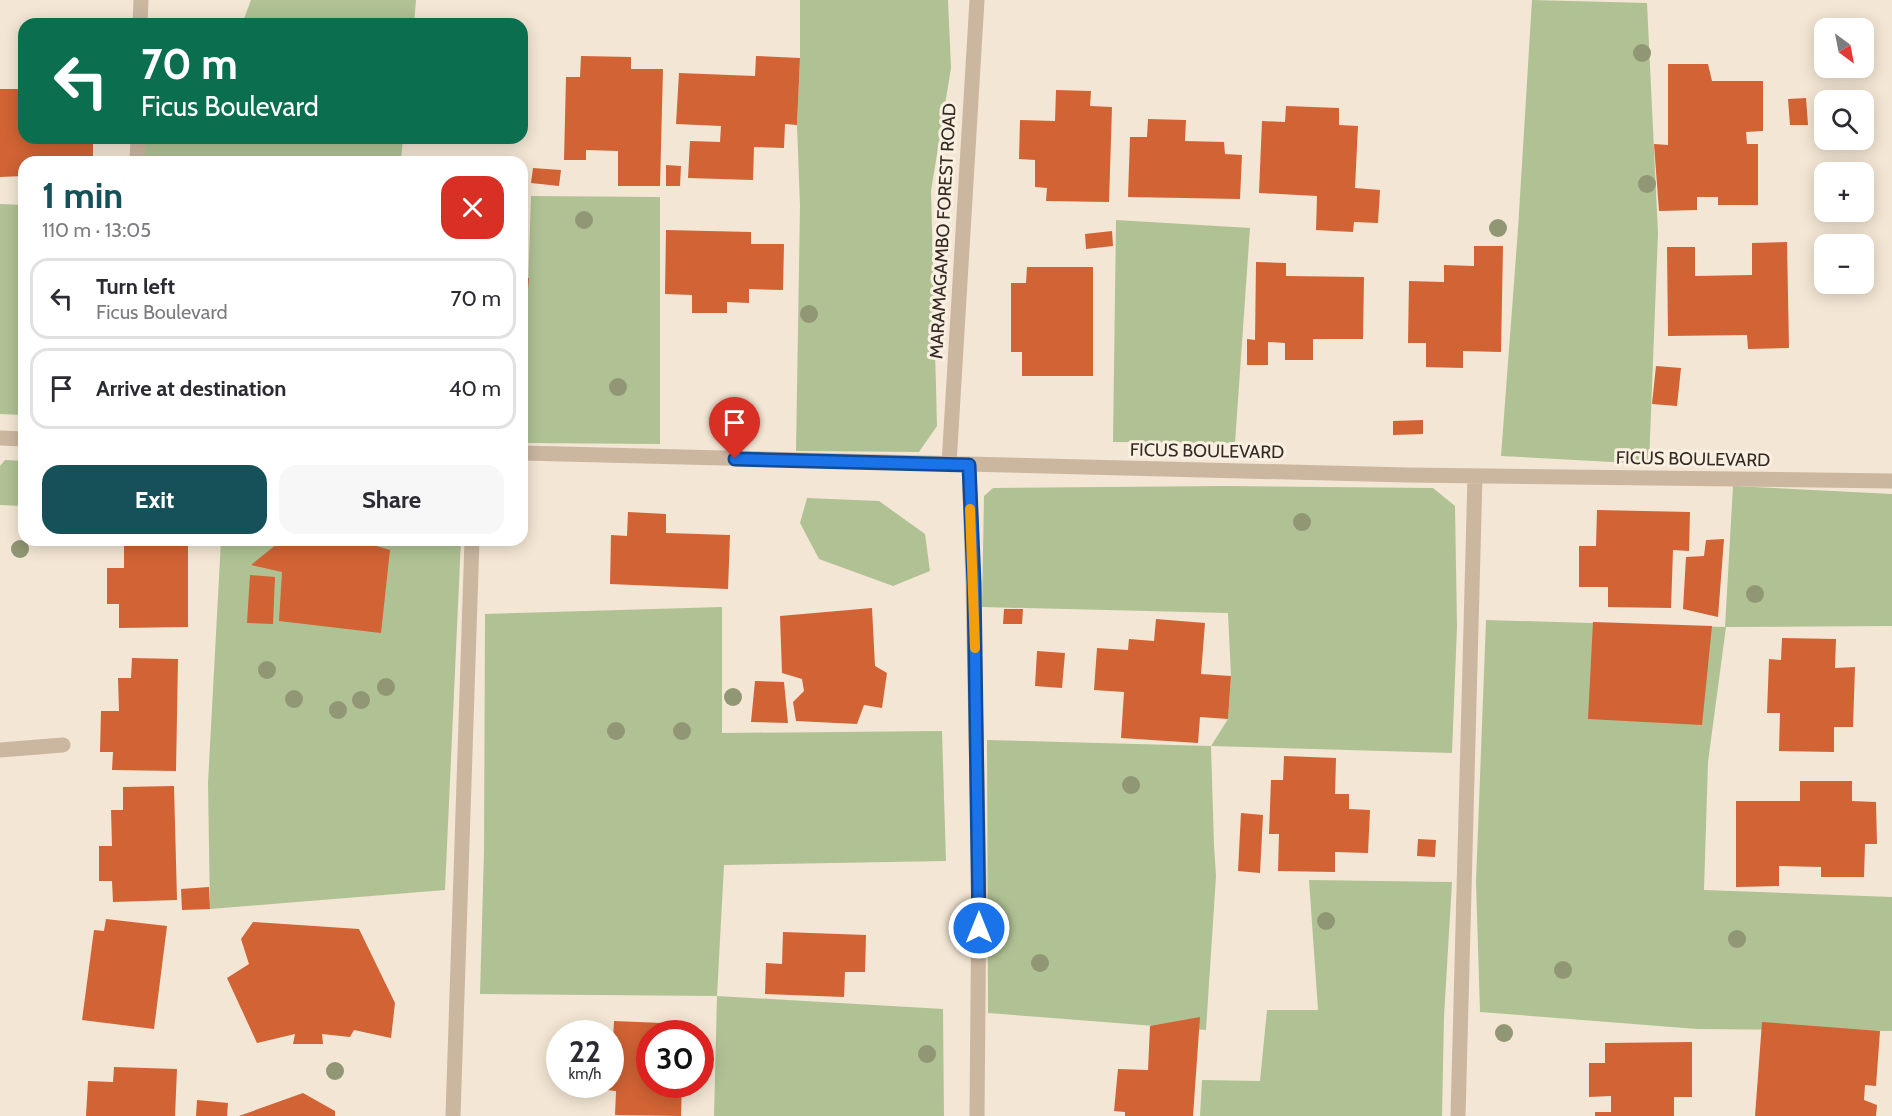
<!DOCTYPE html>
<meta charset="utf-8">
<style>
body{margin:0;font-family:Cabin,sans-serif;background:#f7f7f7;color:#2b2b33;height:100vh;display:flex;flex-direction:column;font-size:22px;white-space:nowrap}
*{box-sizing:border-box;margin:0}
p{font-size:20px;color:#7c7c81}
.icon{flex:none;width:33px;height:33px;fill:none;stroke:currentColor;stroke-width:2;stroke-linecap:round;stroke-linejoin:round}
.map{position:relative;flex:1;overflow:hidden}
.details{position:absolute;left:18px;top:156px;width:510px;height:390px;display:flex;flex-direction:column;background:#fff;border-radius:18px;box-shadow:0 3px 15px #0003}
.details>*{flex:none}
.guide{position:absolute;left:18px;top:18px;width:510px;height:126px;border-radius:18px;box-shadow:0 3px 15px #0003;background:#0b6e4f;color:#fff;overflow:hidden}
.needle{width:39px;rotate:148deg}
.controls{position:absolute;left:1814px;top:18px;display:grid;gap:12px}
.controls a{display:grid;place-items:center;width:60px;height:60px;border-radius:12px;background:#fff;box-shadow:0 3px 15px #0003;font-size:30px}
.speed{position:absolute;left:546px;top:1020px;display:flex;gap:12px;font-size:30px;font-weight:700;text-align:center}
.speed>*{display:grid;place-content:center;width:78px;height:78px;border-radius:50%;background:#fff;box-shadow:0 3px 15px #0003;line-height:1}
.speed small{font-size:15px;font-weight:400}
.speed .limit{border:9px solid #d22;background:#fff;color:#111}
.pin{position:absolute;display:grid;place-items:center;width:51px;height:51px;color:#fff;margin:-62px -26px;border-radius:50% 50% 50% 0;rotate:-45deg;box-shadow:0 0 6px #0007}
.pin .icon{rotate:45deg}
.me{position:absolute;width:66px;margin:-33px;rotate:0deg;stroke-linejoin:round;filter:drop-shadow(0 0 4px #0008)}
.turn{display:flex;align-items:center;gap:21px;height:126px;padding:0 24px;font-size:27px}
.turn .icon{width:78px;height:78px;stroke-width:2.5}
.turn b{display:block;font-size:42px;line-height:51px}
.round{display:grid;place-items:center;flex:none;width:63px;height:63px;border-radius:18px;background:#f7f7f7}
.overview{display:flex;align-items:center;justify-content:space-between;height:102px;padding:0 24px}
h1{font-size:36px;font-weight:700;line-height:45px;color:#165159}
.action{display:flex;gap:12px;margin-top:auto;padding:12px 24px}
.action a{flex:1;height:69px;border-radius:18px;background:#165159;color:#fff;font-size:24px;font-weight:700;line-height:69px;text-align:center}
.action a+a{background:#f7f7f7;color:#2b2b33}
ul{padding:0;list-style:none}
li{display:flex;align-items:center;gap:18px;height:81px;margin:0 12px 9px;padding:0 12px;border:3px solid #e1e1e2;border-radius:18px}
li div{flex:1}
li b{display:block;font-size:22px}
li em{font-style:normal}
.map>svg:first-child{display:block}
.green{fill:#b0c294}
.building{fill:#d16334}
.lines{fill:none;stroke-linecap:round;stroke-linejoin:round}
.minor{stroke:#cbb6a0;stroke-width:15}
.tree{fill:#919674}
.route-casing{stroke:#114b97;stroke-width:15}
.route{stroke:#1a73e8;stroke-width:10}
.slow{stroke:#f59e0b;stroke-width:10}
.labels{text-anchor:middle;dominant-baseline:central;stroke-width:6;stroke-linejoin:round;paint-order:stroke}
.street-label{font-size:18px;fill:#342a24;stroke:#faf0e1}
</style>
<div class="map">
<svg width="1892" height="1116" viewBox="0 0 1892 1116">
<rect width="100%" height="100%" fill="#f3e6d4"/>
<path class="green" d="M 251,0 L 416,0 L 414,24 L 242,24 Z
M 800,0 L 948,0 L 951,68 L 931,191 L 937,426 L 919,452 L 796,451 L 800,206 L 797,125 L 800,58 Z
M 1532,0 L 1647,3 L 1658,233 L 1649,464 L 1501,456 L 1518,229 Z
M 138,138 L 403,138 L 401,162 L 137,162 Z
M 531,196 L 660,197 L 660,444 L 523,443 Z
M 0,204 L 24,205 L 24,415 L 0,414 Z
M 1116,220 L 1250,228 L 1235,443 L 1113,442 Z
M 5,460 L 24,461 L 24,506 L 0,505 L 0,466 Z
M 1226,486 L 1433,488 L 1455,506 L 1457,627 L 1452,753 L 1211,746 L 1214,845 L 1216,876 L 1206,1030 L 988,1013 L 987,740 L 1211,746 L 1228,719 L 1231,676 L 1228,613 L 982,607 L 984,496 L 993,488 Z
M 1733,486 L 1892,494 L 1892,626 L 1726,627 L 1708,762 L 1704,890 L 1892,897 L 1892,1031 L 1697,1029 L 1480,1012 L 1476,882 L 1486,620 L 1725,627 Z
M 807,498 L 879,501 L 925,534 L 930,571 L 893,586 L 819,559 L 800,523 Z
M 221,540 L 461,540 L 445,890 L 210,909 L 208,783 Z
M 722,607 L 722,733 L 942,731 L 946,861 L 724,865 L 717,996 L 943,1009 L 944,1116 L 714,1116 L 717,996 L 480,994 L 484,851 L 485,614 Z
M 1309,880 L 1452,882 L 1444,1017 L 1442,1116 L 1200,1116 L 1202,1080 L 1260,1081 L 1267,1010 L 1318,1010 Z"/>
<path class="building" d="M 581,56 L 631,57 L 631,69 L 663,69 L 660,186 L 618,186 L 618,151 L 586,150 L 586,160 L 564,160 L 566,77 L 580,77 Z
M 756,56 L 800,58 L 797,125 L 785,124 L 784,148 L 754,147 L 753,180 L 688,178 L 690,141 L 720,142 L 721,126 L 676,124 L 679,73 L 755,76 Z
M 1668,64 L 1708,64 L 1712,81 L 1763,81 L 1763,131 L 1746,132 L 1747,144 L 1758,144 L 1758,205 L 1718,205 L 1718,197 L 1697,197 L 1697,210 L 1659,211 L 1654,144 L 1668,145 Z
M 0,89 L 24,89 L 24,138 L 93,138 L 93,162 L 24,162 L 24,176 L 0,177 Z
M 1056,90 L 1091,91 L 1090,106 L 1112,107 L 1109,202 L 1046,201 L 1047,188 L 1035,187 L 1035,160 L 1019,159 L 1020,120 L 1055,121 Z
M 1806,98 L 1808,125 L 1790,125 L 1788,99 Z
M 1286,106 L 1339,108 L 1339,125 L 1358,126 L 1355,188 L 1380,190 L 1378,223 L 1354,222 L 1353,232 L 1316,230 L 1317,196 L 1259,193 L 1262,121 L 1285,122 Z
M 1148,119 L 1186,120 L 1185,141 L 1224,142 L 1225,154 L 1242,155 L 1240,199 L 1128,197 L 1130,137 L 1147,137 Z
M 666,165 L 681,166 L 680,186 L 666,186 Z
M 533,168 L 561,170 L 559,186 L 531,183 Z
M 666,230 L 751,232 L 751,244 L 784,244 L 783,290 L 749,289 L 749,303 L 727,302 L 727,313 L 692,313 L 692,295 L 665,294 Z
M 1112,231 L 1113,246 L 1086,249 L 1085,234 Z
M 1787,242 L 1789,348 L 1748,349 L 1747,335 L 1668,336 L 1667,247 L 1695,247 L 1695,276 L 1752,275 L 1752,243 Z
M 1474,246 L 1503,246 L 1501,352 L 1463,351 L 1463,368 L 1426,367 L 1426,343 L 1408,343 L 1409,281 L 1444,282 L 1444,265 L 1474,266 Z
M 1256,262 L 1286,263 L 1286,276 L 1364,277 L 1363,339 L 1313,339 L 1313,360 L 1285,360 L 1285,343 L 1268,342 L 1268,365 L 1247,365 L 1247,339 L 1255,340 Z
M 1027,267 L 1093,267 L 1093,376 L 1022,376 L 1022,352 L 1011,352 L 1011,283 L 1026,283 Z
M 522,278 L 529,278 L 524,337 L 522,337 Z
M 1656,366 L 1681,368 L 1677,406 L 1652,404 Z
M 1423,420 L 1423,434 L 1393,435 L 1393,421 Z
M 1597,510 L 1690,512 L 1689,551 L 1673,550 L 1671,608 L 1608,607 L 1608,587 L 1579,587 L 1579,546 L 1596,546 Z
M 628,512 L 666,514 L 666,533 L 730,535 L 728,589 L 610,584 L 611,535 L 627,536 Z
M 1724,539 L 1718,617 L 1683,609 L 1686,557 L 1704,556 L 1706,540 Z
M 124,540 L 188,540 L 188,627 L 119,628 L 119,604 L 107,604 L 107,568 L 124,568 Z
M 282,540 L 366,540 L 366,543 L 390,550 L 381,633 L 279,621 L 282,572 L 251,565 Z
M 250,575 L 275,577 L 273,624 L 247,623 Z
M 872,608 L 875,666 L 887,673 L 882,708 L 864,705 L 857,724 L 796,721 L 793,702 L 804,691 L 802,679 L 782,673 L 780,616 Z
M 1004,609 L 1023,609 L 1022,624 L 1003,624 Z
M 1156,619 L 1205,623 L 1201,674 L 1231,676 L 1228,719 L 1200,717 L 1198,743 L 1121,738 L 1124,692 L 1094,690 L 1097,648 L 1128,650 L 1129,639 L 1154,641 Z
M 1593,622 L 1712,626 L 1702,725 L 1588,719 Z
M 1782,638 L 1836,639 L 1835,668 L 1855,667 L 1853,727 L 1834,727 L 1834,752 L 1779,751 L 1780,713 L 1767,713 L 1769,659 L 1781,660 Z
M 1037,651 L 1065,653 L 1062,688 L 1035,686 Z
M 132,658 L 178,659 L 176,771 L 112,770 L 113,752 L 100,752 L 101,711 L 119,711 L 118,678 L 131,678 Z
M 755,681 L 784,682 L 788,723 L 751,722 Z
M 1284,756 L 1336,758 L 1335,794 L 1349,794 L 1349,809 L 1370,810 L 1368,853 L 1335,852 L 1335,872 L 1278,871 L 1279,834 L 1269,834 L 1271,780 L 1283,780 Z
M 1800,781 L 1852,781 L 1852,801 L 1876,802 L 1877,844 L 1865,844 L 1864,877 L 1821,877 L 1821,867 L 1779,866 L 1779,886 L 1736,887 L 1736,801 L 1800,801 Z
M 174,786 L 177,900 L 113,902 L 112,881 L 99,881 L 99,846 L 112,846 L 111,810 L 123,810 L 123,787 Z
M 1241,813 L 1263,815 L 1260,873 L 1238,871 Z
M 1418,839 L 1436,840 L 1435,857 L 1417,856 Z
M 209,887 L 210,909 L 182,910 L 181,889 Z
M 106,919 L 167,926 L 154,1029 L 82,1020 L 94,930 L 104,931 Z
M 253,922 L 359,929 L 395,1003 L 391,1038 L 354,1030 L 350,1037 L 322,1034 L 323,1044 L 293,1044 L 295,1034 L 257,1043 L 227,978 L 249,964 L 241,939 Z
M 783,932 L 866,935 L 865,972 L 845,972 L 844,997 L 765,994 L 766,963 L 782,964 Z
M 1200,1017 L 1193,1116 L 1125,1116 L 1125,1112 L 1114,1111 L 1118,1069 L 1148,1070 L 1150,1026 Z
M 614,1021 L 686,1024 L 685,1034 L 650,1034 L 650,1084 L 682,1084 L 681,1116 L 615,1115 L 616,1091 L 596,1089 L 596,1084 L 610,1084 L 610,1041 L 613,1041 Z
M 1762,1022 L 1880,1031 L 1876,1086 L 1865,1085 L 1864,1100 L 1877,1105 L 1876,1116 L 1755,1116 Z
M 1692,1042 L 1692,1097 L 1674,1097 L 1674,1116 L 1595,1116 L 1595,1112 L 1611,1112 L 1611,1096 L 1589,1097 L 1589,1063 L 1605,1063 L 1605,1043 Z
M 114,1067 L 177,1069 L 175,1116 L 86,1116 L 88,1081 L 113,1082 Z
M 303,1093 L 335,1111 L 335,1116 L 239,1116 Z
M 197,1100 L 228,1103 L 227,1116 L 196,1116 Z"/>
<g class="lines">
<path class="minor" d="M 140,24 L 141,0
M 137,162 L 138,138
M 0,438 L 24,439
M 522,453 L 1407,475 L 1892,481
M 949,464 L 977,0
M 969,465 L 973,583 L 979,881 L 977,1116
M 0,750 L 63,745
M 453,1116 L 472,540
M 1458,1116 L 1475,476"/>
</g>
<g class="tree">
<circle cx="1642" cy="53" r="9"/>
<circle cx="1647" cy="184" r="9"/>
<circle cx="584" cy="220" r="9"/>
<circle cx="1498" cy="228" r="9"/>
<circle cx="809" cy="314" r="9"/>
<circle cx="618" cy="387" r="9"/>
<circle cx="1302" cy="522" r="9"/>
<circle cx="20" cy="549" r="9"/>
<circle cx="1755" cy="594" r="9"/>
<circle cx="267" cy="670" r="9"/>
<circle cx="386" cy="687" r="9"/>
<circle cx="733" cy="697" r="9"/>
<circle cx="294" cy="699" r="9"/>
<circle cx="361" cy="700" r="9"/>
<circle cx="338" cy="710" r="9"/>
<circle cx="616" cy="731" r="9"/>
<circle cx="682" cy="731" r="9"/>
<circle cx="1131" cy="785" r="9"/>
<circle cx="1326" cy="921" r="9"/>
<circle cx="1737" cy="939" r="9"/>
<circle cx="1040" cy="963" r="9"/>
<circle cx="1563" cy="970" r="9"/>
<circle cx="1504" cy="1033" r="9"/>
<circle cx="927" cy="1054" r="9"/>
<circle cx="335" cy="1071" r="9"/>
</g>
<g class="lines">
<g class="route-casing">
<path id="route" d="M 735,459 L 969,465 L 974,583 L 979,928"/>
</g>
<use href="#route" class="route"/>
<path class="slow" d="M 970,509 L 975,648"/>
</g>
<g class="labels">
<g class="street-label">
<text transform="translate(943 231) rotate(-87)">MARAMAGAMBO FOREST ROAD</text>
<text transform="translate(1207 451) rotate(1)">FICUS BOULEVARD</text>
<text transform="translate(1693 459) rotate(1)">FICUS BOULEVARD</text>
</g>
</g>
</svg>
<div class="controls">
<a><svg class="needle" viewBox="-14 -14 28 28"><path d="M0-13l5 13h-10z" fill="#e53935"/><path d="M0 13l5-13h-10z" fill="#7c7c81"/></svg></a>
<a><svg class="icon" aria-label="search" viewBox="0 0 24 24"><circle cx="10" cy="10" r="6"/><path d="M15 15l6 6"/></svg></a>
<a>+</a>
<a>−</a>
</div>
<div class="speed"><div>22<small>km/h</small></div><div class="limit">30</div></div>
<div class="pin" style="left:735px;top:459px;background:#d93025"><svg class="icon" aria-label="arrive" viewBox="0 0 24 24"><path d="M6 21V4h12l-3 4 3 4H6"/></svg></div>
<svg class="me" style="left:979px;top:928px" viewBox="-20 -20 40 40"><circle r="17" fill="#1a73e8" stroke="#fff" stroke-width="3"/><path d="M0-11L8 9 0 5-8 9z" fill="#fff"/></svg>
<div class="guide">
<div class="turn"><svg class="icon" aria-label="left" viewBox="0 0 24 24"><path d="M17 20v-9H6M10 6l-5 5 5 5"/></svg><div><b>70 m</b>Ficus Boulevard</div></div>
</div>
<section class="details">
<div class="overview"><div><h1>1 min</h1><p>110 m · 13:05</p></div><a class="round" style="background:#d93025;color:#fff"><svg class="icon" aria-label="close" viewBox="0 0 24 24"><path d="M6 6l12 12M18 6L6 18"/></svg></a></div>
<ul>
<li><svg class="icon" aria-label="left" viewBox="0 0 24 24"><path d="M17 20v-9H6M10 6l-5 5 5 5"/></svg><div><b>Turn left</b><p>Ficus Boulevard</p></div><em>70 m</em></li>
<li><svg class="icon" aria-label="arrive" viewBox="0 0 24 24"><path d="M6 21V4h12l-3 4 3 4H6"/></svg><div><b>Arrive at destination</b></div><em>40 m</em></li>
</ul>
<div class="action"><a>Exit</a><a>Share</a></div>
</section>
</div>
